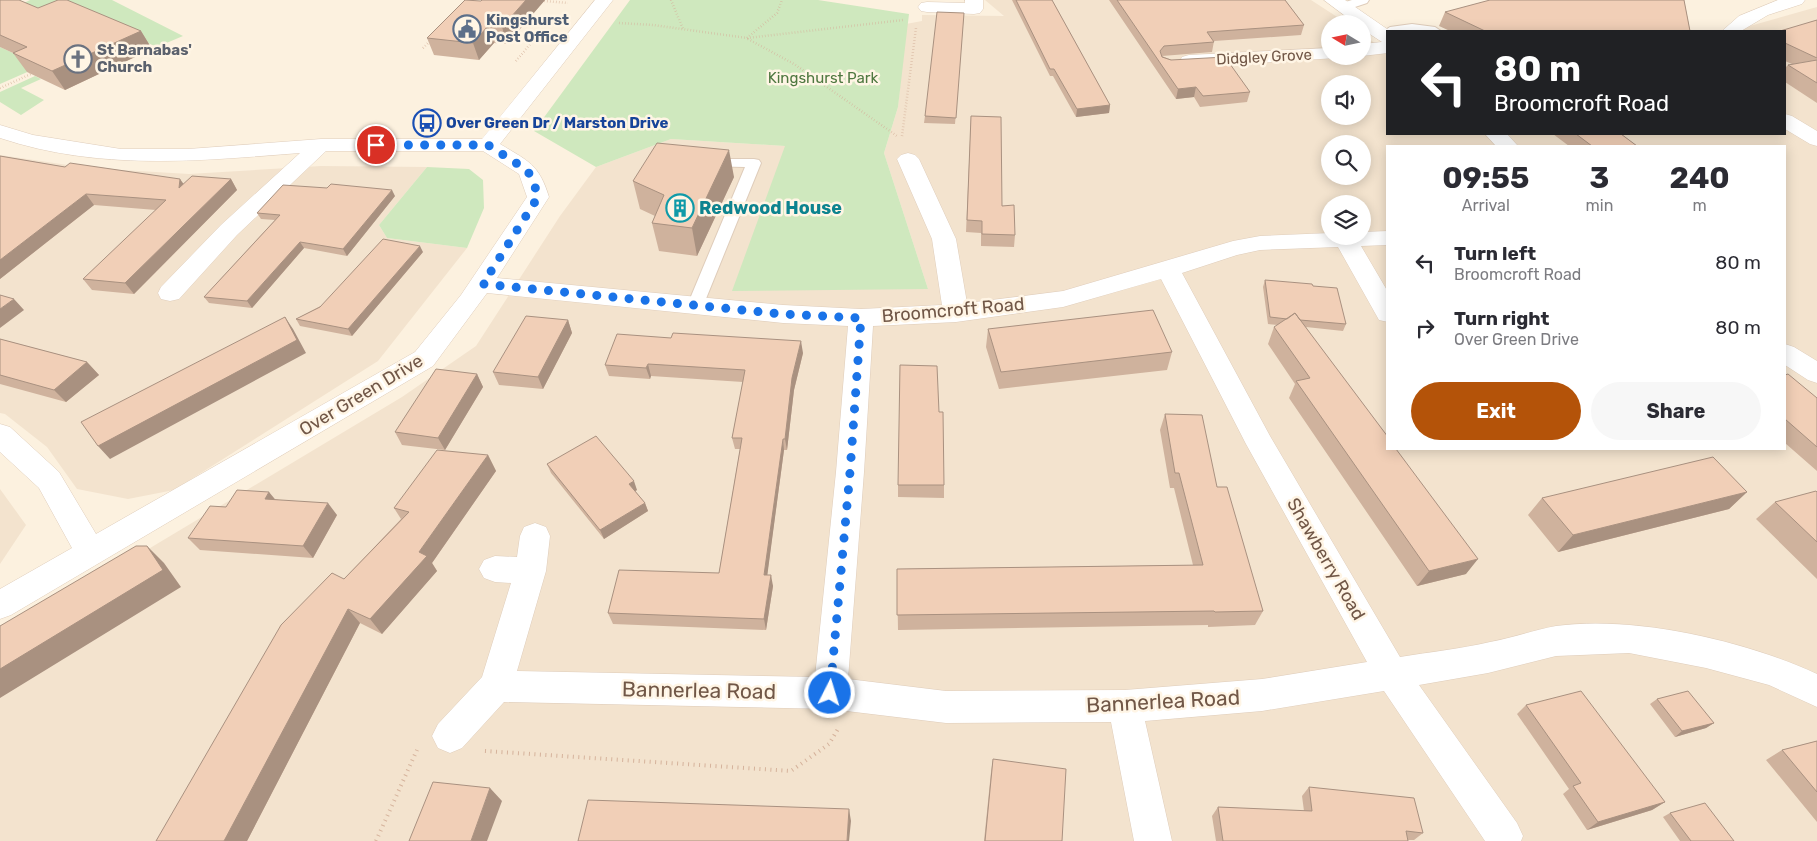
<!DOCTYPE html>
<style>
body{margin:0;font-family:Rubik,sans-serif;background:#f7f7f7;color:#2b2b33;height:100vh;display:flex;flex-direction:column;font-size:19px;white-space:nowrap}
*{box-sizing:border-box;margin:0}
p{font-size:16px;color:#7c7c81}
.icon{flex:none;width:28px;height:28px;fill:none;stroke:currentColor;stroke-width:2;stroke-linecap:round;stroke-linejoin:round}
.map{position:relative;flex:1;overflow:hidden}
.drawer{position:absolute;left:1386px;top:145px;width:400px;height:305px;display:flex;flex-direction:column;background:#fff;border-radius:0px;box-shadow:0 2px 12px #0003}
.drawer>*{flex:none}
.banner{position:absolute;left:1386px;top:30px;width:400px;height:105px;border-radius:0px;box-shadow:0 2px 12px #0003;background:#202124;color:#fff;overflow:hidden}
.needle{width:32px;rotate:280deg}
.buttons{position:absolute;left:1321px;top:15px;display:grid;gap:10px}
.buttons a{display:grid;place-items:center;width:50px;height:50px;border-radius:50%;background:#fff;box-shadow:0 2px 12px #0003;font-size:25px}
.pin{position:absolute;display:grid;place-items:center;width:42px;height:42px;color:#fff;margin:-21px;border:2px solid #fff;border-radius:50%;box-shadow:0 1px 5px #0007}
.me{position:absolute;width:55px;margin:-28px;rotate:5deg;stroke-linejoin:round;filter:drop-shadow(0 0 4px #0008)}
.turn{display:flex;align-items:center;gap:18px;height:105px;padding:0 25px;font-size:22px}
.turn .icon{width:65px;height:65px;stroke-width:2.5}
.turn b{display:block;font-size:35px;line-height:42px}
.eta{display:flex;justify-content:space-evenly;align-items:center;height:85px;text-align:center}
.eta b{font-size:30px;font-weight:700;line-height:35px}
.cta{display:flex;gap:10px;margin-top:auto;padding:10px 25px}
.cta a{flex:1;height:58px;border-radius:30px;background:#b45309;color:#fff;font-size:20px;font-weight:700;line-height:58px;text-align:center}
.cta a+a{background:#f7f7f7;color:#2b2b33}
ul{padding:0;list-style:none}
li{display:flex;align-items:center;gap:15px;height:65px;padding:0 25px}
li div{flex:1}
li b{display:block;font-size:19px}
li em{font-style:normal}
.map>svg:first-child{display:block}
.residential{fill:#f3e3ce;fill-rule:evenodd}
.green{fill:#cfe8be}
.lines{fill:none;stroke-linecap:round;stroke-linejoin:round}
.lane-casing{stroke:#dfcdbb;stroke-width:2}
.street-casing{stroke:#dfcdbb;stroke-width:1}
.path-far1{stroke:#d5b29b;stroke-width:2.5;stroke-dasharray:0.5 2.5;stroke-linecap:butt}
.path{stroke:#d5b29b;stroke-width:4;stroke-dasharray:1 4.5;stroke-linecap:butt}
.lane{fill:#fff;fill-rule:evenodd}
.street{fill:#fff;fill-rule:evenodd}
.wall{fill:#cfb29d}
.shaded-wall{fill:#a99180}
.building{fill:#f1cfb7;stroke:#a99180}
.route{stroke:#1a73e8;stroke-width:9;stroke-dasharray:0 16.2}
.labels{text-anchor:middle;dominant-baseline:central;stroke-width:5;stroke-linejoin:round;paint-order:stroke}
.far-service-label{font-size:15px;font-weight:bold;fill:#4e5e75;stroke:#fff5e5;text-anchor:start}
.far-worship-label{font-size:15px;font-weight:bold;fill:#5b616d;stroke:#fff5e5;text-anchor:start}
.far-street-label{font-size:15px;fill:#715747;stroke:#fff5e5}
.far-park-label{font-size:15px;fill:#4f7840;stroke:#fff5e5}
.far-transit-label{font-size:15px;font-weight:bold;fill:#164399;stroke:#fff5e5;text-anchor:start}
.culture-label{font-size:18px;font-weight:bold;fill:#0d838f;stroke:#fff5e5;text-anchor:start}
.street-label{font-size:18px;fill:#715747;stroke:#fff5e5}
.near-street-label{font-size:21px;fill:#715747;stroke:#fff5e5}
</style>
<div class="map">
<svg width="1817" height="841" viewBox="0 0 1817 841">
<rect width="100%" height="100%" fill="#fcf1df"/>
<path class="residential" d="M 985,0 L 1311,0 L 1348,24 L 1330,24 L 1330,56 L 1362,56 L 1363,34 L 1387,53 L 1388,134 L 1785,134 L 1785,31 L 1732,31 L 1817,7 L 1817,841 L 0,841 L 0,638 L 402,397 L 476,346 L 560,216 L 596,167 L 671,139 L 785,146 L 928,289 L 884,153 L 898,107 L 906,24 L 922,21 L 922,15 L 1004,16 ZM 1330,84 L 1362,84 L 1362,116 L 1330,116 ZM 1330,144 L 1362,144 L 1362,176 L 1330,176 ZM 1388,146 L 1785,146 L 1785,449 L 1388,449 ZM 1330,204 L 1362,204 L 1362,236 L 1330,236 Z
M 0,155 L 88,168 L 189,174 L 321,166 L 427,167 L 379,225 L 387,238 L 467,248 L 378,361 L 174,490 L 128,499 L 77,489 L 47,447 L 5,414 L 0,413 Z
M 0,489 L 26,525 L 0,564 Z"/>
<path class="green" d="M 30,0 L 112,0 L 183,36 L 157,47 L 134,37 L 0,15 Z
M 630,0 L 818,0 L 909,14 L 898,107 L 884,153 L 928,289 L 732,291 L 785,146 L 671,139 L 596,167 L 534,131 Z
M 0,47 L 41,66 L 0,84 Z
M 35,76 L 41,79 L 21,88 L 44,100 L 21,115 L 0,102 L 0,92 Z
M 427,167 L 469,169 L 483,180 L 484,208 L 467,248 L 387,238 L 379,225 Z"/>
<g class="lines">
<g class="lane-casing">
<path id="lane" d="M 1352,0 L 1369,0 L 1367,3 L 1343,11 L 1337,7 L 1339,4 Z
M 1412,24 L 1435,27 L 1441,31 L 1388,31 L 1388,34 L 1384,31 L 1390,27 Z
M 705,159 L 754,159 L 759,160 L 761,163 L 703,306 L 701,310 L 695,312 L 689,310 L 687,306 L 745,167 L 700,166 L 698,163 L 700,160 Z"/>
</g>
<g class="street-casing">
<path id="street" d="M 595,0 L 613,0 L 500,144 C 528,161 539,164 549,197 L 497,278 L 783,305 L 861,309 L 942,305 L 932,239 L 897,159 L 901,155 L 908,153 L 915,155 L 919,159 L 956,239 L 967,303 L 1063,291 L 1233,241 L 1260,236 L 1330,233 L 1330,236 L 1362,236 L 1362,232 L 1388,231 L 1388,245 L 1361,246 L 1388,292 L 1388,322 L 1379,320 L 1338,247 L 1260,250 L 1237,255 L 1182,273 L 1270,436 L 1400,657 C 1430,652 1460,649 1490,642 C 1512,638 1534,630 1556,626 C 1634,615 1746,641 1817,674 L 1817,707 L 1769,685 L 1706,668 L 1629,653 L 1556,656 L 1488,673 L 1419,685 L 1517,823 L 1523,836 L 1521,841 L 1485,841 L 1384,691 L 1262,711 L 1145,721 L 1172,841 L 1134,841 L 1111,722 L 946,723 L 830,709 L 504,702 L 462,748 L 450,753 L 438,748 L 432,736 L 438,724 L 482,677 L 511,583 L 495,582 L 484,578 L 479,569 L 484,560 L 495,556 L 517,557 L 520,536 L 524,527 L 535,523 L 546,527 L 550,536 L 546,571 L 517,671 L 815,677 L 836,472 L 848,326 L 783,323 L 487,293 L 433,366 L 11,615 L 0,619 L 0,589 L 72,548 L 39,488 L 0,452 L 0,424 L 10,427 L 59,472 L 96,534 L 415,352 L 461,295 L 527,197 L 519,174 L 483,151 L 326,151 L 237,235 L 179,299 L 170,301 L 161,299 L 158,293 L 161,287 L 221,225 L 300,153 C 198,161 99,171 0,138 L 0,125 L 33,135 L 121,149 L 188,149 L 321,139 L 482,139 ZM 1161,279 L 1246,444 L 1367,662 L 1262,679 L 1125,690 L 946,691 L 848,679 L 864,472 L 873,326 L 956,322 L 1063,307 Z
M 965,0 L 983,0 L 983,9 L 980,13 L 974,14 L 927,12 L 921,11 L 918,7 L 921,3 L 927,2 L 965,3 Z
M 1324,0 L 1345,0 L 1390,31 L 1388,31 L 1388,53 L 1362,56 L 1362,44 L 1382,42 L 1362,29 L 1362,24 L 1356,24 Z
M 1778,0 L 1805,0 L 1802,4 L 1768,15 L 1741,31 L 1722,31 L 1739,16 Z
M 1330,48 L 1330,56 L 1338,56 L 1337,58 L 1189,67 L 1182,65 L 1180,61 L 1182,57 L 1189,55 Z
M 1785,114 L 1792,116 L 1817,131 L 1817,146 L 1810,144 L 1785,129 Z
M 1485,134 L 1507,134 L 1518,146 L 1496,146 Z
M 1785,344 L 1794,347 L 1817,361 L 1817,383 L 1808,380 L 1785,365 Z"/>
</g>
<path class="path-far1" d="M 671,0 L 683,29
M 544,1 L 568,3
M 619,23 L 653,25 L 747,38 L 903,20
M 747,38 L 777,13 L 782,0
M 748,39 L 794,64 L 897,136
M 423,48 L 432,39
M 516,61 L 538,35
M 0,88 L 31,74
M 902,136 L 916,28"/>
<path class="path" d="M 485,751 L 791,771 L 829,744 L 838,729
M 376,841 L 417,750"/>
<use href="#lane" class="lane"/>
<use href="#street" class="street"/>
</g>
<path class="wall" d="M 0,0 L 141,31 L 152,49 L 65,90 L 27,72 L 13,53 L 0,47 Z
M 545,0 L 507,44 L 494,43 L 479,60 L 434,55 L 427,38 L 481,1 Z
M 1012,0 L 1052,0 L 1110,105 L 1109,113 L 1076,117 L 1053,76 L 1050,76 Z
M 1109,0 L 1285,0 L 1304,25 L 1301,35 L 1214,41 L 1212,52 L 1162,56 L 1250,92 L 1247,102 L 1200,107 L 1194,97 L 1176,99 Z
M 1684,0 L 1690,31 L 1450,31 L 1439,26 L 1445,12 Z
M 964,13 L 955,124 L 924,123 L 925,116 Z
M 1817,20 L 1817,103 L 1785,82 L 1785,68 L 1788,65 L 1792,64 L 1785,61 L 1785,31 Z
M 971,116 L 1002,206 L 1015,235 L 1014,247 L 981,246 L 981,233 L 966,232 Z
M 1553,134 L 1621,134 L 1637,146 L 1569,146 Z
M 0,156 L 65,167 L 184,184 L 231,179 L 237,190 L 134,294 L 92,290 L 83,279 L 156,210 L 94,205 L 0,279 Z
M 734,177 L 697,256 L 659,251 L 652,223 L 655,216 L 640,209 L 633,181 Z
M 395,196 L 347,256 L 304,248 L 252,308 L 209,303 L 204,297 L 275,220 L 261,219 L 257,213 Z
M 423,252 L 352,336 L 300,326 L 296,319 Z
M 1265,280 L 1313,286 L 1346,324 L 1343,331 L 1306,327 L 1466,574 L 1417,586 L 1289,398 L 1295,384 L 1268,344 L 1274,327 L 1278,325 L 1268,324 L 1263,287 Z
M 568,320 L 572,333 L 543,389 L 499,385 L 493,372 Z
M 988,329 L 1172,352 L 1167,370 L 999,389 L 986,347 Z
M 0,339 L 87,362 L 99,375 L 66,402 L 0,384 Z
M 803,353 L 794,390 L 787,450 L 784,450 L 767,575 L 773,586 L 766,630 L 613,624 L 608,613 L 719,573 L 740,449 L 735,449 L 732,438 L 743,382 L 651,376 L 650,379 L 609,376 L 605,365 Z
M 477,374 L 483,387 L 445,450 L 402,445 L 395,432 Z
M 1785,375 L 1817,398 L 1817,471 L 1785,443 Z
M 1165,414 L 1217,487 L 1263,611 L 1255,625 L 1208,627 L 1208,625 L 898,630 L 897,569 L 1193,565 L 1174,488 L 1170,488 L 1160,430 Z
M 488,455 L 496,471 L 432,563 L 437,571 L 382,634 L 360,623 L 247,841 L 156,841 L 344,579 L 401,519 L 394,508 Z
M 547,464 L 637,490 L 635,491 L 645,503 L 648,511 L 604,539 L 551,473 Z
M 898,485 L 944,485 L 944,498 L 898,497 Z
M 1747,492 L 1729,509 L 1558,552 L 1528,515 L 1542,498 Z
M 1817,492 L 1817,579 L 1756,519 L 1775,502 Z
M 275,499 L 337,515 L 313,558 L 200,550 L 188,538 L 226,507 Z
M 1657,699 L 1714,723 L 1706,728 L 1675,737 L 1650,704 Z
M 1526,705 L 1665,802 L 1652,810 L 1587,830 L 1563,794 L 1569,789 L 1517,714 Z
M 1817,741 L 1817,822 L 1766,760 L 1782,750 Z
M 993,759 L 1062,841 L 984,841 L 991,772 Z
M 1309,787 L 1423,833 L 1414,840 L 1408,840 L 1408,841 L 1216,841 L 1212,816 L 1218,807 L 1304,811 L 1302,796 Z
M 1670,813 L 1734,841 L 1680,841 L 1663,817 Z"/>
<path class="shaded-wall" d="M 526,0 L 545,0 L 507,44 L 502,27 Z
M 488,26 L 494,43 L 479,60 L 473,43 Z
M 141,31 L 152,49 L 65,90 L 52,71 Z
M 1196,87 L 1194,97 L 1176,99 L 1178,89 Z
M 1110,105 L 1109,113 L 1076,117 L 1077,109 Z
M 729,150 L 734,177 L 697,256 L 692,228 Z
M 180,179 L 188,190 L 179,188 Z
M 231,179 L 237,190 L 134,294 L 125,283 Z
M 392,190 L 395,196 L 347,256 L 343,249 Z
M 86,194 L 94,205 L 0,279 L 0,260 Z
M 300,242 L 304,248 L 252,308 L 247,301 Z
M 420,246 L 423,252 L 352,336 L 348,329 Z
M 14,299 L 24,310 L 0,328 L 0,309 Z
M 285,317 L 293,329 L 306,353 L 110,459 L 98,446 Z
M 568,320 L 572,333 L 543,389 L 538,377 Z
M 801,341 L 803,353 L 794,390 L 787,450 L 785,439 L 792,378 Z
M 87,362 L 99,375 L 66,402 L 54,390 Z
M 648,364 L 651,376 L 650,379 L 646,368 Z
M 477,374 L 483,387 L 445,450 L 438,438 Z
M 783,439 L 784,450 L 766,585 L 764,575 Z
M 488,455 L 496,471 L 432,563 L 437,571 L 382,634 L 370,619 L 419,552 Z
M 634,481 L 637,490 L 632,493 L 629,484 Z
M 269,492 L 279,504 L 265,499 Z
M 1747,492 L 1729,509 L 1558,552 L 1573,535 Z
M 328,503 L 337,515 L 313,558 L 303,546 Z
M 645,503 L 648,511 L 604,539 L 600,530 Z
M 147,546 L 164,563 L 181,587 L 0,698 L 0,669 Z
M 1478,559 L 1466,574 L 1417,586 L 1429,571 Z
M 771,575 L 773,586 L 766,630 L 764,619 Z
M 348,609 L 360,623 L 247,841 L 224,841 Z
M 1714,723 L 1706,728 L 1675,737 L 1682,731 Z
M 490,788 L 502,801 L 487,841 L 471,841 Z
M 1665,802 L 1652,810 L 1587,830 L 1598,822 Z
M 849,809 L 851,821 L 849,841 L 847,841 Z"/>
<path class="building" d="M 0,0 L 19,0 L 38,8 L 58,0 L 67,0 L 141,31 L 52,71 L 13,53 L 27,47 L 0,35 Z
M 465,0 L 481,1 L 482,0 L 526,0 L 502,27 L 488,26 L 473,43 L 427,38 Z
M 1016,0 L 1052,0 L 1110,105 L 1077,109 L 1054,69 L 1050,69 Z
M 1117,0 L 1285,0 L 1304,25 L 1207,32 L 1214,42 L 1164,46 L 1160,51 L 1162,57 L 1171,60 L 1225,57 L 1250,92 L 1203,96 L 1196,87 L 1178,89 Z
M 1490,0 L 1684,0 L 1690,31 L 1485,31 L 1445,12 Z
M 937,12 L 964,13 L 956,118 L 925,116 Z
M 1817,20 L 1817,58 L 1785,43 L 1785,31 L 1780,31 Z
M 1817,60 L 1817,83 L 1788,65 Z
M 971,116 L 1001,117 L 1002,206 L 1014,205 L 1015,235 L 982,234 L 982,221 L 967,220 Z
M 1576,134 L 1621,134 L 1637,146 L 1592,146 Z
M 657,143 L 729,150 L 692,228 L 652,223 L 664,195 L 633,181 Z
M 0,156 L 65,167 L 70,163 L 180,179 L 179,188 L 192,176 L 231,179 L 125,283 L 83,279 L 166,200 L 86,194 L 0,260 Z
M 331,184 L 392,190 L 343,249 L 300,242 L 247,301 L 204,297 L 280,215 L 257,213 L 283,185 L 327,188 Z
M 383,239 L 420,246 L 348,329 L 296,319 L 320,307 Z
M 1265,280 L 1312,284 L 1313,286 L 1337,288 L 1346,324 L 1300,320 L 1295,313 L 1287,319 L 1270,317 Z
M 0,295 L 14,299 L 0,309 Z
M 1153,310 L 1172,352 L 1001,372 L 988,329 Z
M 1295,313 L 1388,437 L 1388,449 L 1396,449 L 1478,559 L 1429,571 L 1296,381 L 1310,378 L 1274,327 Z
M 526,316 L 568,320 L 538,377 L 493,372 Z
M 285,317 L 297,340 L 98,446 L 81,422 Z
M 673,333 L 801,341 L 792,378 L 785,439 L 783,439 L 764,575 L 771,575 L 764,619 L 608,613 L 619,570 L 719,573 L 742,438 L 732,438 L 745,370 L 648,364 L 646,368 L 605,365 L 617,334 L 671,338 Z
M 0,339 L 87,362 L 54,390 L 0,375 Z
M 900,365 L 937,366 L 939,412 L 943,412 L 944,485 L 898,485 Z
M 436,369 L 477,374 L 438,438 L 395,432 Z
M 1788,374 L 1817,398 L 1817,447 L 1785,419 L 1785,375 Z
M 1165,414 L 1202,415 L 1217,487 L 1227,487 L 1263,611 L 1215,612 L 1214,611 L 897,615 L 897,569 L 1203,565 L 1179,473 L 1175,473 Z
M 596,436 L 634,481 L 629,484 L 645,503 L 600,530 L 547,464 Z
M 437,450 L 488,455 L 419,552 L 427,556 L 370,619 L 348,609 L 224,841 L 156,841 L 281,625 L 332,573 L 344,579 L 409,512 L 394,508 Z
M 1713,457 L 1747,492 L 1573,535 L 1542,498 Z
M 237,490 L 269,492 L 265,499 L 328,503 L 303,546 L 188,538 L 210,506 L 226,507 Z
M 1816,491 L 1817,492 L 1817,542 L 1775,502 Z
M 136,546 L 147,546 L 163,570 L 0,669 L 0,626 Z
M 1581,691 L 1665,802 L 1598,822 L 1573,786 L 1581,783 L 1526,705 Z
M 1688,691 L 1714,723 L 1682,731 L 1657,699 Z
M 1817,741 L 1817,792 L 1782,750 Z
M 993,759 L 1066,769 L 1062,841 L 985,841 Z
M 433,782 L 490,788 L 471,841 L 409,841 Z
M 1309,787 L 1414,798 L 1423,833 L 1406,831 L 1408,841 L 1223,841 L 1218,807 L 1312,811 Z
M 588,800 L 849,809 L 847,841 L 578,841 Z
M 1705,803 L 1734,841 L 1691,841 L 1670,813 Z"/>
<g class="lines">
<path class="route" d="M 376,145 L 488,145 L 527,170 L 533,180 L 538,197 L 483,284 L 782,314 L 861,318 L 850,472 L 830,693"/>
</g>
<defs>
<g id="civic-ring" transform="scale(1.4375)"><circle r="9.5" fill="#fff5e5" stroke="#5c6f8a" stroke-width="1.5"/><path d="M-.6-6.5H3V-4.5H.6V-3L4-1V1h2V6H-6V1h2V-1L-.6-3ZM-1.2 2.5V6h2.4V2.5Z" fill="#5c6f8a"/></g>
<g id="church-ring" transform="scale(1.4375)"><circle r="9.5" fill="#fff5e5" stroke="#6b7280" stroke-width="1.5"/><path d="M-1.2-6h2.4v3.5h3.3v2.4h-3.3V6h-2.4V-.1h-3.3v-2.4h3.3Z" fill="#6b7280"/></g>
<g id="bus-ring" transform="scale(1.4375)"><circle r="9.5" fill="#fff5e5" stroke="#1a4fb4" stroke-width="1.5"/><path d="M-5-6H5V4H4V6H2V4H-2V6H-4V4H-5ZM-3.5-4V0h7V-4ZM-3.5 1.2v1.5H-2V1.2ZM2 1.2v1.5H3.5V1.2Z" fill="#1a4fb4"/></g>
<g id="building-ring" transform="scale(1.4375)"><circle r="9.5" fill="#fff5e5" stroke="#0f9aa8" stroke-width="1.5"/><path d="M-4-6H4V6H1V3H-1V6H-4ZM-2.5-4.3h1.7v1.8h-1.7ZM.8-4.3h1.7v1.8H.8ZM-2.5-1h1.7V.8h-1.7ZM.8-1h1.7V.8H.8Z" fill="#0f9aa8"/></g>
</defs>
<g fill-rule="evenodd">
<use href="#civic-ring" x="467" y="29"/>
<use href="#church-ring" x="78" y="59"/>
<use href="#bus-ring" x="427" y="123"/>
<use href="#building-ring" x="680" y="208"/>
</g>
<g class="labels">
<g class="far-service-label">
<text x="486" y="20">Kingshurst<tspan x="486" dy="17">Post Office</tspan></text>
</g>
<g class="far-worship-label">
<text x="97" y="50">St Barnabas'<tspan x="97" dy="17">Church</tspan></text>
</g>
<g class="far-street-label">
<text transform="translate(1264 57) rotate(-3)">Didgley Grove</text>
</g>
<g class="far-park-label">
<text x="823" y="78">Kingshurst Park</text>
</g>
<g class="far-transit-label">
<text x="446" y="123">Over Green Dr / Marston Drive</text>
</g>
<g class="culture-label">
<text x="699" y="208">Redwood House</text>
</g>
<g class="street-label">
<text transform="translate(953 310) rotate(-5)">Broomcroft Road</text>
<text transform="translate(361 395) rotate(-31)">Over Green Drive</text>
<text transform="translate(1326 559) rotate(60)">Shawberry Road</text>
</g>
<g class="near-street-label">
<text transform="translate(699 690) rotate(1)">Bannerlea Road</text>
<text transform="translate(1163 701) rotate(-3)">Bannerlea Road</text>
</g>
</g>
</svg>
<div class="buttons">
<a><svg class="needle" viewBox="-14 -14 28 28"><path d="M0-13l5 13h-10z" fill="#e53935"/><path d="M0 13l5-13h-10z" fill="#7c7c81"/></svg></a>
<a><svg class="icon" aria-label="sound" viewBox="0 0 24 24"><path d="M4 9h4l5-4v14l-5-4H4zM17 9q2 3 0 6"/></svg></a>
<a><svg class="icon" aria-label="search" viewBox="0 0 24 24"><circle cx="10" cy="10" r="6"/><path d="M15 15l6 6"/></svg></a>
<a><svg class="icon" aria-label="layers" viewBox="0 0 24 24"><path d="M12 4l9 5-9 5-9-5zM3 14l9 5 9-5"/></svg></a>
</div>
<div class="pin" style="left:376px;top:145px;background:#d93025"><svg class="icon" aria-label="arrive" viewBox="0 0 24 24"><path d="M6 21V4h12l-3 4 3 4H6"/></svg></div>
<svg class="me" style="left:830px;top:693px" viewBox="-20 -20 40 40"><circle r="17" fill="#1a73e8" stroke="#fff" stroke-width="3"/><path d="M0-11L8 9 0 5-8 9z" fill="#fff"/></svg>
<div class="banner">
<div class="turn"><svg class="icon" aria-label="left" viewBox="0 0 24 24"><path d="M17 20v-9H6M10 6l-5 5 5 5"/></svg><div><b>80 m</b>Broomcroft Road</div></div>
</div>
<section class="drawer">
<div class="eta">
<div><b>09:55</b><p>Arrival</p></div>
<div><b>3</b><p>min</p></div>
<div><b>240</b><p>m</p></div>
</div>
<ul>
<li><svg class="icon" aria-label="left" viewBox="0 0 24 24"><path d="M17 20v-9H6M10 6l-5 5 5 5"/></svg><div><b>Turn left</b><p>Broomcroft Road</p></div><em>80 m</em></li>
<li><svg class="icon" aria-label="right" viewBox="0 0 24 24"><path d="M7 20v-9h11M14 6l5 5-5 5"/></svg><div><b>Turn right</b><p>Over Green Drive</p></div><em>80 m</em></li>
</ul>
<div class="cta"><a>Exit</a><a>Share</a></div>
</section>
</div>
